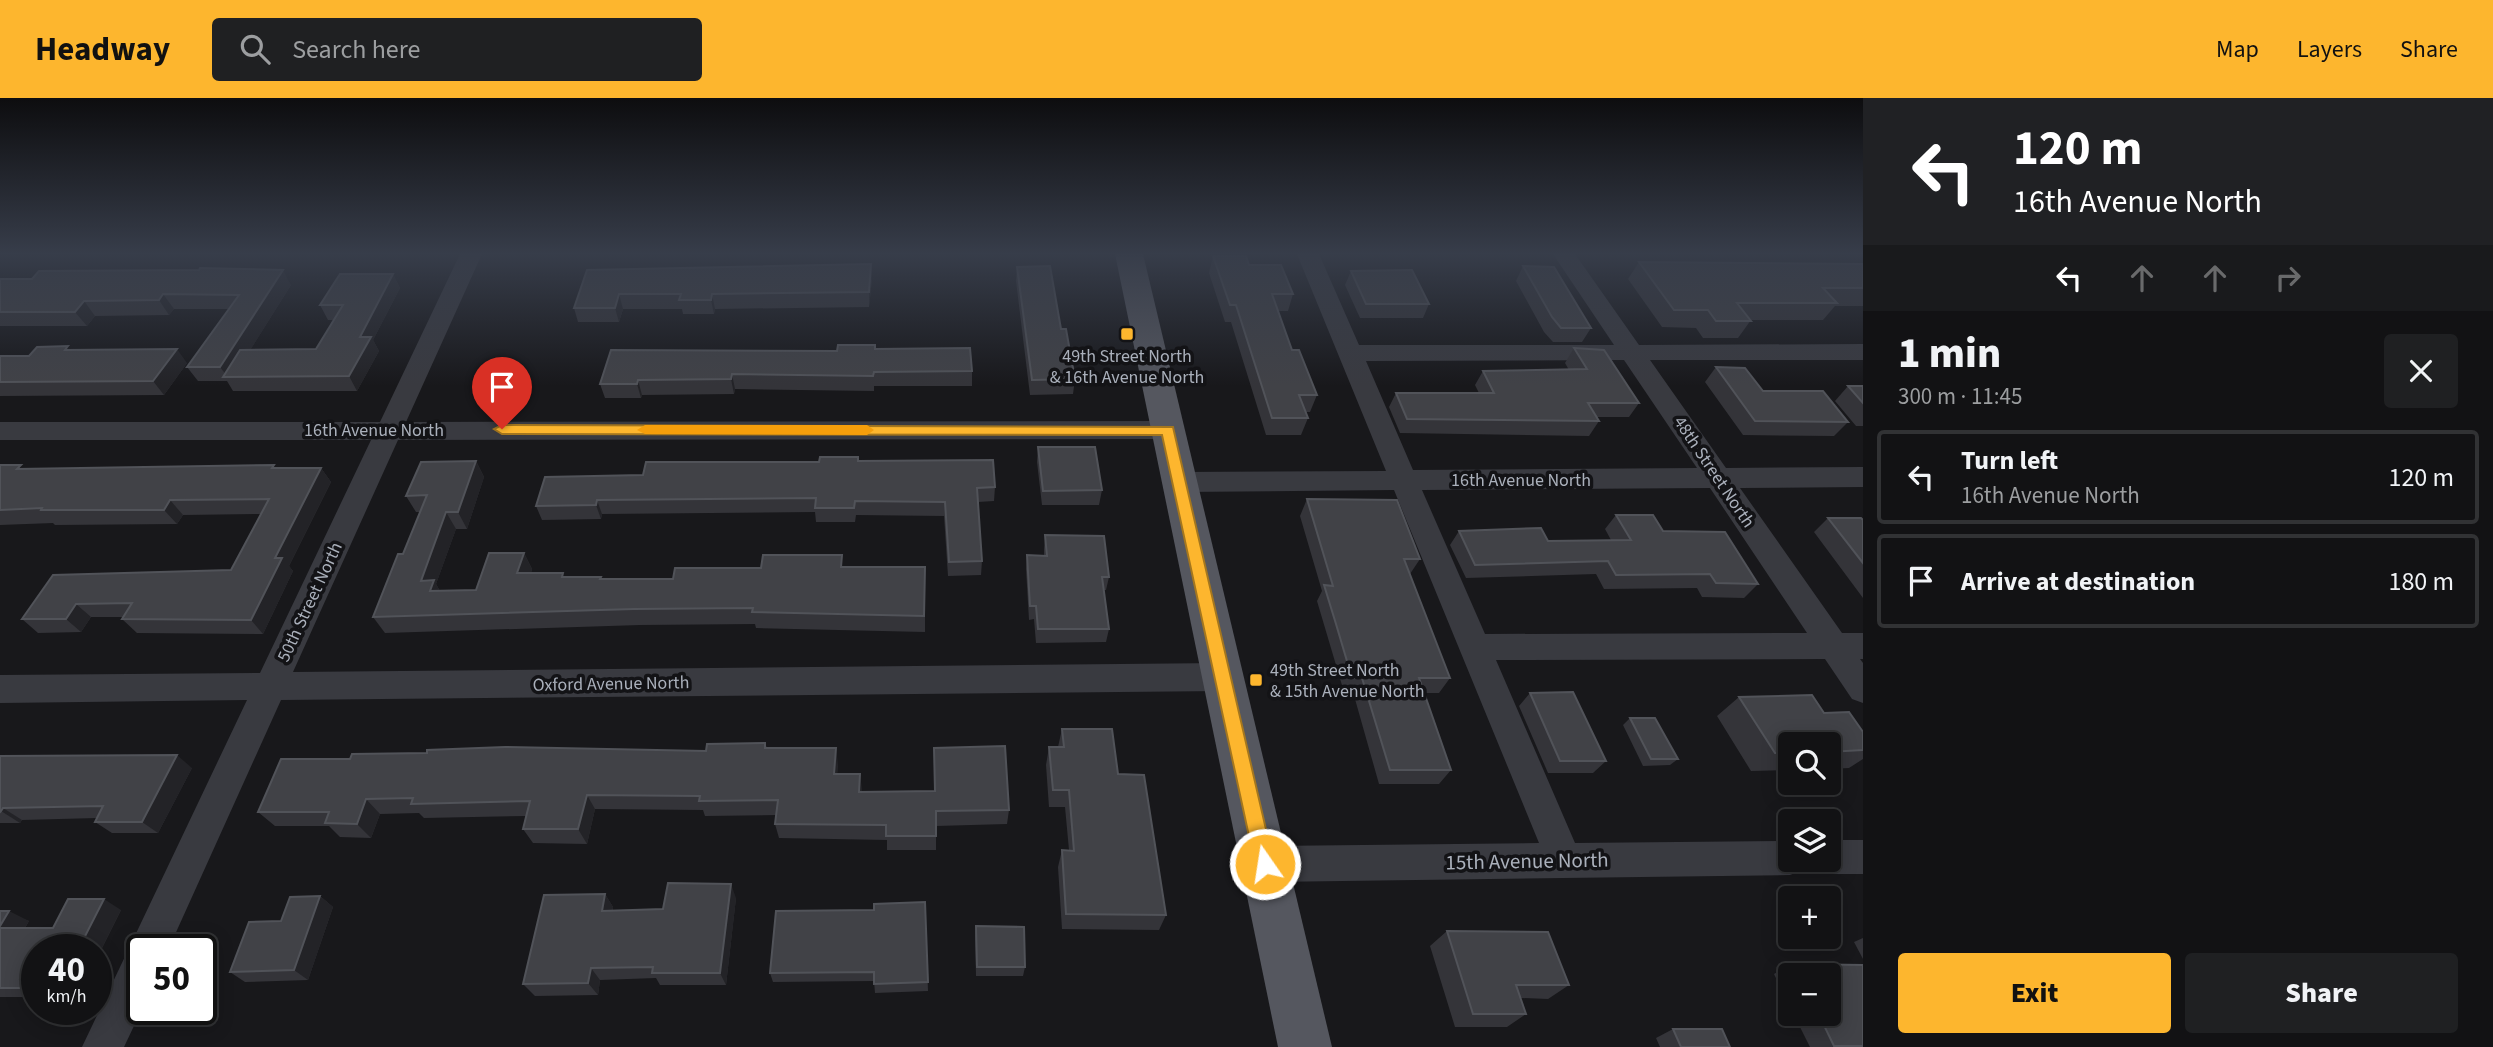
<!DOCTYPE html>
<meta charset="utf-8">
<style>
body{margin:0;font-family:"Source Sans 3",sans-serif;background:#1f2022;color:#f1f3f6;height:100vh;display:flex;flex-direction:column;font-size:26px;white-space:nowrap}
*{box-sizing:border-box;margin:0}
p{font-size:23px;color:#9c9ea0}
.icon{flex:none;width:38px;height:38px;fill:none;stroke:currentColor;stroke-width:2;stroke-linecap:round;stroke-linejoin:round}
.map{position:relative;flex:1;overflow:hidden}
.drawer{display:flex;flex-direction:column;background:#121214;width:630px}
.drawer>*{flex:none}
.guide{background:#202124;color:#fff;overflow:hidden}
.buttons{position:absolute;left:1778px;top:634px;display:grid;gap:14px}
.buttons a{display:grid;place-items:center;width:63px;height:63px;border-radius:7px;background:#121214;box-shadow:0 4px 18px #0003,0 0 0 2px #313234;font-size:35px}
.speed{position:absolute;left:21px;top:836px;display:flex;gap:14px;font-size:35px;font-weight:700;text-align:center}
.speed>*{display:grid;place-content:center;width:91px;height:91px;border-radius:50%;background:#121214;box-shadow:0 4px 18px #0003,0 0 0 2px #313234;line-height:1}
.speed small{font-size:18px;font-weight:400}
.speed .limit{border:4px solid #111;border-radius:10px;background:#fff;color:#111}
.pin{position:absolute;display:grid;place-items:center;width:60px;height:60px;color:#fff;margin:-72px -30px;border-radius:50% 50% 50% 0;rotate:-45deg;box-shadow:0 0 7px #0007}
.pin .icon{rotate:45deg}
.me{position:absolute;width:77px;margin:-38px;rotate:347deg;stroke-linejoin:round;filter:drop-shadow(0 0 5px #0008)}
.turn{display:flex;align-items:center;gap:24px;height:147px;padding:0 35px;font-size:32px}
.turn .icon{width:91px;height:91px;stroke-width:2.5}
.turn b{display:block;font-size:49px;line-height:60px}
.lanes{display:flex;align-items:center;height:66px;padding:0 35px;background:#0003;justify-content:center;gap:35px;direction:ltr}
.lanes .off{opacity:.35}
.round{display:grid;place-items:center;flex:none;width:74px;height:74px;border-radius:7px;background:#1f2022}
.head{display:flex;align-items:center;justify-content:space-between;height:119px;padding:0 35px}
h1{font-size:42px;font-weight:800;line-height:52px}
.action{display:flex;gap:14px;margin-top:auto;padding:14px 35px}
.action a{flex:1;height:80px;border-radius:7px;background:#fdb62e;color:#111;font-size:28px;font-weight:800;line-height:80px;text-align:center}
.action a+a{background:#1f2022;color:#f1f3f6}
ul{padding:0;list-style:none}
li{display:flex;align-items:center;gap:21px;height:94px;margin:0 14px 10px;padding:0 21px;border:4px solid #313234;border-radius:7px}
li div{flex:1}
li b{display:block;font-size:26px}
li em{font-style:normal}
header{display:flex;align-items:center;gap:42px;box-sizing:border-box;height:98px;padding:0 35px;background:#fdb62e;color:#111}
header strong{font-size:33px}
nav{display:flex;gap:38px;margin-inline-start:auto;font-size:24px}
.search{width:490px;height:63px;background:#1f2022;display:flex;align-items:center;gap:18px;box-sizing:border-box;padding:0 24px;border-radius:7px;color:#9c9ea0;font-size:26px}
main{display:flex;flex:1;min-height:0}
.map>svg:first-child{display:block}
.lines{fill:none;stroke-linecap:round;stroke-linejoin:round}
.minor{fill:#393a40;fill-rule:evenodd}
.major{fill:#55575f;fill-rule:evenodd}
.wall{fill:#343439}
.shaded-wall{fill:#232327}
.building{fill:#414247;stroke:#515359;stroke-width:2}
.route{fill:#fdb62e;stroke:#a4761e;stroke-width:2}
.slow{fill:#f59e0b}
.poi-dot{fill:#fdb62e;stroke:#131316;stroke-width:2.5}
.labels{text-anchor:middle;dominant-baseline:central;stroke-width:7;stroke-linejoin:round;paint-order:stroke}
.poi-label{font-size:18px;fill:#aab0bb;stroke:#131316}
.street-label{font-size:18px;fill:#aab0bb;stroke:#131316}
.near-street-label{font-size:21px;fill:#aab0bb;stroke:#131316}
</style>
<header>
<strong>Headway</strong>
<div class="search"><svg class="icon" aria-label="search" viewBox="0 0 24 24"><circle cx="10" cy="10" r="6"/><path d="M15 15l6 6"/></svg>Search here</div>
<nav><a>Map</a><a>Layers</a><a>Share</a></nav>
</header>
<main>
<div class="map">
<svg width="1863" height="949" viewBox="0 0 1863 949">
<rect width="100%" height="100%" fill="#18181b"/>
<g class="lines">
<path class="minor" d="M 460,156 L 482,156 L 406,324 L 1168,323 L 1177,326 L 1181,332 L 1177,338 L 1168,341 L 398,342 L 293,574 L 1223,565 L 1234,569 L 1239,579 L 1234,589 L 1223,593 L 281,602 L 168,852 L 142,852 L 142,911 L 124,949 L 82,949 L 247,602 L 0,605 L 0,577 L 260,575 L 371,342 L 0,342 L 0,324 L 380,324 Z
M 1297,156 L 1319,156 L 1359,247 L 1614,247 L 1553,156 L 1575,156 L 1639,247 L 1863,246 L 1863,262 L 1650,262 L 1726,370 L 1863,369 L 1863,389 L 1740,390 L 1842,535 L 1863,535 L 1863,561 L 1860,561 L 1863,565 L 1863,605 L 1852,601 L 1825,561 L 1496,562 L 1575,745 L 1790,743 L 1790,761 L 1808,761 L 1803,772 L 1790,777 L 1264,784 L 1251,778 L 1246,766 L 1251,754 L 1264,748 L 1539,745 L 1394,392 L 1180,394 L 1170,391 L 1166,384 L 1170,377 L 1180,374 L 1386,373 ZM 1624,262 L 1697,370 L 1413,372 L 1366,263 ZM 1710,390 L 1807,535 L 1485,536 L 1422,392 Z
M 1829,742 L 1863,742 L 1863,776 L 1829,776 L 1816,771 L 1812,761 L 1829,761 Z"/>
<path class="major" d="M 1115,156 L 1143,156 L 1332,949 L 1278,949 Z"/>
</g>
<path class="wall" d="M 1213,158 L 1249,167 L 1293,196 L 1288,213 L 1278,213 L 1292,252 L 1317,297 L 1310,314 L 1305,314 L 1308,320 L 1301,337 L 1266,337 L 1231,224 L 1225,224 L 1209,175 Z
M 1639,164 L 1863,166 L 1863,208 L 1835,208 L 1823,222 L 1751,222 L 1738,240 L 1703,240 L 1696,230 L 1662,229 L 1628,181 Z
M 871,166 L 872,181 L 869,209 L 715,211 L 714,216 L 683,216 L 682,211 L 623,211 L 619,224 L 578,224 L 574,210 L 587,172 Z
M 1523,168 L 1591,230 L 1582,244 L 1553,244 L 1544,234 L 1516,183 Z
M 1017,169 L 1061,231 L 1075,281 L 1073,296 L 1030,297 L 1016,183 Z
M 1351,173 L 1429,206 L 1423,220 L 1360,220 L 1345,187 Z
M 393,176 L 400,190 L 373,242 L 379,253 L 357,293 L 233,293 L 227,283 L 198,283 L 187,269 L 229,211 L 174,211 L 169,217 L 95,218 L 87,228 L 0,228 L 0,181 L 291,187 L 250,252 L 316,251 L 334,222 L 328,222 L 320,207 Z
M 1574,250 L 1639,305 L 1629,319 L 1597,319 L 1599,323 L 1589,338 L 1400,335 L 1389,309 L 1396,295 L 1479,295 L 1475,287 L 1483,273 L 1569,272 L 1565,265 Z
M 876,251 L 972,273 L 972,288 L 874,288 L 874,293 L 735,291 L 734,296 L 642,297 L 641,300 L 605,300 L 600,286 L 837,253 Z
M 71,252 L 187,265 L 164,297 L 0,298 L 0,258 L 29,258 Z
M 1716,269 L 1763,293 L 1848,324 L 1834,338 L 1743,337 L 1705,284 Z
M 1848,288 L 1863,288 L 1863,328 L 1856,328 L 1835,303 Z
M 1038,349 L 1102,392 L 1099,407 L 1042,407 L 1037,364 Z
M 476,363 L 484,379 L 467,431 L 456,431 L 436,486 L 440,493 L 476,492 L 524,455 L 532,471 L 531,475 L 565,479 L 602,481 L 673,481 L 761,470 L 925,469 L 925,534 L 756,530 L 755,526 L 640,527 L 385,535 L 373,519 L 403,456 L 420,414 L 416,414 L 406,398 Z
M 859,363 L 995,389 L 994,403 L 978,404 L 982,463 L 981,477 L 948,478 L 944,418 L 856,417 L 855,424 L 816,424 L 815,414 L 602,416 L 601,421 L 542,422 L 536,408 L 643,377 Z
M 0,367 L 25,371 L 321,370 L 331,384 L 289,468 L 293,473 L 263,536 L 137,535 L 122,521 L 124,519 L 91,519 L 81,534 L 38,535 L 22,521 L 53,477 L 231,472 L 261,416 L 183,417 L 177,426 L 55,427 L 53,425 L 0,427 Z
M 1307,401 L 1420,461 L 1410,476 L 1450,580 L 1439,595 L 1424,595 L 1451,672 L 1439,686 L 1379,686 L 1353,594 L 1344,594 L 1317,503 L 1322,493 L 1300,418 Z
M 1616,417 L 1663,433 L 1758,486 L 1744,500 L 1702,499 L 1697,490 L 1604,491 L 1596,476 L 1466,480 L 1450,447 L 1459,433 L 1548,443 L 1611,442 L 1605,431 Z
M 1828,420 L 1863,422 L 1863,500 L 1814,434 Z
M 1045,437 L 1109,479 L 1106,492 L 1104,492 L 1109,531 L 1106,544 L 1036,545 L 1034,521 L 1029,522 L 1026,471 L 1027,457 L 1044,458 L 1044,451 Z
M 1530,595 L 1606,663 L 1593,675 L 1548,675 L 1519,608 Z
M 1739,599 L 1824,615 L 1863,634 L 1863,661 L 1849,670 L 1829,671 L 1829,646 L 1790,646 L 1790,672 L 1751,673 L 1717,618 Z
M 1630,620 L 1678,661 L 1670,667 L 1643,668 L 1623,627 Z
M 1062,631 L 1118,676 L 1166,817 L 1159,832 L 1062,831 L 1058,769 L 1062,752 L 1069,752 L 1065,709 L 1049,709 L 1046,667 L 1049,649 L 1058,649 Z
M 765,645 L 767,650 L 838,666 L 837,676 L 862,691 L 861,694 L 1009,712 L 1007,726 L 936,728 L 936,752 L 887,752 L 887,742 L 779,740 L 775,726 L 777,717 L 705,718 L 703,712 L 595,711 L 587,746 L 533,745 L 523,731 L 526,718 L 424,720 L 419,715 L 380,716 L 371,740 L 340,739 L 329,728 L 275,728 L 258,714 L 350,661 L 706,653 Z
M 0,658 L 192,670 L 158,735 L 112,735 L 95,724 L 97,720 L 22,722 L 20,725 L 0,725 Z
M 605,796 L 613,809 L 613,812 L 663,811 L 736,800 L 726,887 L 660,887 L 656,880 L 600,882 L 598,897 L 535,898 L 523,886 Z
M 320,798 L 333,809 L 308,882 L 245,884 L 230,874 Z
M 925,804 L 928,893 L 875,895 L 874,883 L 773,884 L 770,875 L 874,812 Z
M 121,812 L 96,862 L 96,852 L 37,852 L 37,899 L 0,899 L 0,813 L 29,823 L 25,830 L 53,830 Z
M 976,828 L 1025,869 L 1023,878 L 976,878 L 975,838 Z
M 1447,833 L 1569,887 L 1548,901 L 1521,900 L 1526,916 L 1507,929 L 1455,929 L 1430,848 Z
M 1863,840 L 1863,861 L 1854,844 Z
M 1793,866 L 1863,867 L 1863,949 L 1810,949 L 1793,915 L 1829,915 L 1829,877 L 1790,877 L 1790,909 L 1774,876 Z
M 1673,931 L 1730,949 L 1660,949 L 1656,940 Z"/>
<path class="shaded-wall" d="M 871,166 L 872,181 L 869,209 L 869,194 Z
M 283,172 L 291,187 L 234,278 L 227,278 L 220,269 Z
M 393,176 L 400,190 L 373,242 L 379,253 L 357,293 L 349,278 L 360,239 Z
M 163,196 L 174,211 L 169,217 L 159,202 Z
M 619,196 L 623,211 L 619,224 L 615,210 Z
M 712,196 L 715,211 L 714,216 L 711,202 Z
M 84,203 L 95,218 L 87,228 L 75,214 Z
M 177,251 L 187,265 L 164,297 L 153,283 Z
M 732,276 L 735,291 L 734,296 L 731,281 Z
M 638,282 L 642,297 L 641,300 L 637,286 Z
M 476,363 L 484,379 L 467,431 L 458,414 Z
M 321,370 L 331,384 L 289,468 L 293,473 L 263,536 L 251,522 L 275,460 Z
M 170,402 L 183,417 L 177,426 L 164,412 Z
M 597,402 L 602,416 L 601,421 L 596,407 Z
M 446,414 L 456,431 L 436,486 L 443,499 L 431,499 L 421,483 Z
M 524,455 L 532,471 L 525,491 L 517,475 Z
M 76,506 L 91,519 L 81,534 L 66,521 Z
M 836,650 L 838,666 L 836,691 L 834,676 Z
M 177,657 L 192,670 L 158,735 L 142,724 Z
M 860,676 L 862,691 L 861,709 L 859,694 Z
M 587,697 L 595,711 L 587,746 L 578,731 Z
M 366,701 L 380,716 L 371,740 L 357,726 Z
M 3,710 L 22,722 L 20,725 L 1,713 Z
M 731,786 L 736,800 L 726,887 L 720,875 Z
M 605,796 L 613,809 L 611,826 L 602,813 Z
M 320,798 L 333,809 L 308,882 L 294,872 Z
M 104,801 L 121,812 L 96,862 L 96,852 L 78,852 Z
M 9,813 L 29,823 L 19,840 L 0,831 L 0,828 Z
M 591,870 L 600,882 L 598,897 L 588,885 Z"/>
<path class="building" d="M 1213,158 L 1246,158 L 1249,167 L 1281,167 L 1293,196 L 1272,196 L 1292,252 L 1299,252 L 1317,297 L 1299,297 L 1308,320 L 1272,320 L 1236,207 L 1230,207 Z
M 1639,164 L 1863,166 L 1863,190 L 1823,190 L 1837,205 L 1737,205 L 1751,223 L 1716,223 L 1708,212 L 1674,212 Z
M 871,166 L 869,194 L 712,196 L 711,202 L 679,202 L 681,196 L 619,196 L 615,210 L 574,210 L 587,172 Z
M 1050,168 L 1061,231 L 1066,231 L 1075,281 L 1032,282 L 1017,169 Z
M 1523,168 L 1554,169 L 1591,230 L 1561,230 L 1552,219 Z
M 200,170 L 283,172 L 220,269 L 187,269 L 239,197 L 163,196 L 159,202 L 84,203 L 75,214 L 0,214 L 0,181 L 32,181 L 39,173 L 199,172 Z
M 1412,172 L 1429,206 L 1366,206 L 1351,173 Z
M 340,176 L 393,176 L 360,239 L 371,239 L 349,278 L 223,279 L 240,252 L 316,251 L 343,207 L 320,207 Z
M 838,247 L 875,247 L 875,251 L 970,250 L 972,273 L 874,274 L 873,278 L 732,276 L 731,281 L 638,282 L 637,286 L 600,286 L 611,252 L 837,253 Z
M 68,248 L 65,252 L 177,251 L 153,283 L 0,284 L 0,258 L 29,258 L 37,249 Z
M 1574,250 L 1604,252 L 1639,305 L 1588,305 L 1599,323 L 1407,321 L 1396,295 L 1494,295 L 1483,273 L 1587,271 Z
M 1716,269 L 1745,270 L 1763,293 L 1823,293 L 1848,324 L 1755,323 Z
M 1848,288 L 1863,288 L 1863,305 Z
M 1038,349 L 1095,349 L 1102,392 L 1043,393 Z
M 820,359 L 858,359 L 858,363 L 993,362 L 995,389 L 977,390 L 982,463 L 949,464 L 945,404 L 855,403 L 854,410 L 815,410 L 816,400 L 597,402 L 596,407 L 536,408 L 545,379 L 643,377 L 646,364 L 819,364 Z
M 476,363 L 458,414 L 446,414 L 421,483 L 434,482 L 430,493 L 476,492 L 489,455 L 524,455 L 517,475 L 563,475 L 562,479 L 601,479 L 600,481 L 673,481 L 675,470 L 761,470 L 763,457 L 842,457 L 841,469 L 925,469 L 924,518 L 752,514 L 753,510 L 634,511 L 373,519 L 398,456 L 403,456 L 427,397 L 406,398 L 421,364 Z
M 0,367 L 21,367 L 17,371 L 274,367 L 272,370 L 321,370 L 275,460 L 282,460 L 251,522 L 122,521 L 132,505 L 76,506 L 66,521 L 22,521 L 53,477 L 231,472 L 269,401 L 170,402 L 164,412 L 41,412 L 42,410 L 0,412 Z
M 1307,401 L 1397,402 L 1420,461 L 1404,461 L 1450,580 L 1419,580 L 1451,672 L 1390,672 L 1362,580 L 1352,580 L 1336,526 L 1324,487 L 1333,488 Z
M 1616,417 L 1653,417 L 1663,433 L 1725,434 L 1758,486 L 1716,485 L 1710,476 L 1616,477 L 1608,463 L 1475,467 L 1459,433 L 1541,430 L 1548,443 L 1631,442 Z
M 1828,420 L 1861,420 L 1863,422 L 1863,465 Z
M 1045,437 L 1104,438 L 1109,479 L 1102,479 L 1109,531 L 1038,531 L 1036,508 L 1030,508 L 1027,457 L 1047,458 Z
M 1573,594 L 1606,663 L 1560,663 L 1530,595 Z
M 1812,597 L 1824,615 L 1849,614 L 1863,634 L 1863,652 L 1829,654 L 1829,646 L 1790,646 L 1790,655 L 1775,655 L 1739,599 Z
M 1630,620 L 1655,620 L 1678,661 L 1651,661 Z
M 1062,631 L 1112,631 L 1118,676 L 1144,677 L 1166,817 L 1066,816 L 1062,752 L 1074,753 L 1069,692 L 1053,692 L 1049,649 L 1064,649 Z
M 765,645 L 765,650 L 836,650 L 834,676 L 860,676 L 859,694 L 935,693 L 934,650 L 1005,648 L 1009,712 L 936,713 L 936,738 L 886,738 L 886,727 L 775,726 L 778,702 L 699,703 L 700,698 L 587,697 L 578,731 L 523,731 L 530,703 L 411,706 L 413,700 L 366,701 L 357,726 L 325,725 L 329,714 L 258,714 L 281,661 L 350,661 L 352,656 L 427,655 L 427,652 L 505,649 L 706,653 L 707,646 Z
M 177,657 L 142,724 L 95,724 L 103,708 L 3,710 L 1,713 L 0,714 L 0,658 Z
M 668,785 L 731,786 L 720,875 L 652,875 L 653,869 L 591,870 L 588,885 L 523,886 L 544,797 L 605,796 L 602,813 L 663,811 Z
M 320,798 L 294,872 L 230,874 L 249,824 L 281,823 L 290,799 Z
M 68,801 L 104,801 L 78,852 L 37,852 L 37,890 L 0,890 L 0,830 L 53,830 Z
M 925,804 L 928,884 L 874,886 L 874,874 L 770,875 L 776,813 L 874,812 L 874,806 Z
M 0,813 L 9,813 L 0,828 Z
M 976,828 L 1024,829 L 1025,869 L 977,869 Z
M 1447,833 L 1548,834 L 1569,887 L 1516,887 L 1526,916 L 1473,916 Z
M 1793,866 L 1863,867 L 1863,948 L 1834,948 L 1818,915 L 1829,915 L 1829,877 L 1798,877 Z
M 1673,931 L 1722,931 L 1730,949 L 1681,949 Z"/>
<linearGradient id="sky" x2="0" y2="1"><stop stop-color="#0d0d0f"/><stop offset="0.54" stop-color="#373d4a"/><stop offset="1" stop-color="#373d4a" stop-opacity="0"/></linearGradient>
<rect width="1863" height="288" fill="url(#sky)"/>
<path class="route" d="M 502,327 L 1173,329 L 1274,766 L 1271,773 L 1265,776 L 1258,773 L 1255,766 L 1162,337 L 502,336 L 494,331 Z"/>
<path class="slow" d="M 645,327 L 867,327 L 874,332 L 867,337 L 645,336 L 637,332 Z"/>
<g class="poi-dot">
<rect x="1120" y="229" width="14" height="14" rx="3.5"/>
<rect x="1249" y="575" width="14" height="14" rx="3.5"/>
</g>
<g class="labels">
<g class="poi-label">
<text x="1127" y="258">49th Street North<tspan x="1127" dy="21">&amp; 16th Avenue North</tspan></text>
<text x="1270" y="572" text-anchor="start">49th Street North<tspan x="1270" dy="21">&amp; 15th Avenue North</tspan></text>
</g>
<g class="street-label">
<text x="374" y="332">16th Avenue North</text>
<text transform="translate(1714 374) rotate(56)">48th Street North</text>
<text x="1521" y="382">16th Avenue North</text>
<text transform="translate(310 504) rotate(-65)">50th Street North</text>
<text transform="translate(611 586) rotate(-1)">Oxford Avenue North</text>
</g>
<g class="near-street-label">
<text transform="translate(1527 763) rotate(-1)">15th Avenue North</text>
</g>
</g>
</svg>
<div class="buttons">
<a><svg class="icon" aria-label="search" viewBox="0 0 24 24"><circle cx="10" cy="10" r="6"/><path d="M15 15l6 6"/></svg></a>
<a><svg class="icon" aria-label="layers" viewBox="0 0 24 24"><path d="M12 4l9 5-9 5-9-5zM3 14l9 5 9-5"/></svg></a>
<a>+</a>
<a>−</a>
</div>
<div class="speed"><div>40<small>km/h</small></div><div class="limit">50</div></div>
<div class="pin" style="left:502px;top:331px;background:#d93025"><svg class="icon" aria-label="arrive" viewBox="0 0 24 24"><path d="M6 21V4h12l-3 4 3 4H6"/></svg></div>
<svg class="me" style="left:1265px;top:766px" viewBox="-20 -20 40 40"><circle r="17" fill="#fdb62e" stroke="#fff" stroke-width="3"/><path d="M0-11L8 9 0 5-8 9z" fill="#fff"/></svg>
</div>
<section class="drawer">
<div class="guide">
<div class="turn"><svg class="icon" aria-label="left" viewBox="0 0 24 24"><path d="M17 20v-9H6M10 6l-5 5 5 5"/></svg><div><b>120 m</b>16th Avenue North</div></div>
<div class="lanes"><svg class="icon" aria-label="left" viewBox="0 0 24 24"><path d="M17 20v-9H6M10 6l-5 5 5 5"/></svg><svg class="icon off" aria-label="ahead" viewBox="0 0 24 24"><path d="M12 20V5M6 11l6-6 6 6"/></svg><svg class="icon off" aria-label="ahead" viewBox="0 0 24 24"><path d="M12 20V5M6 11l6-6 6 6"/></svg><svg class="icon off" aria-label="right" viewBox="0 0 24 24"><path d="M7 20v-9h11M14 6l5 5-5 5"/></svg></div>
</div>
<div class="head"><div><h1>1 min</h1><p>300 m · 11:45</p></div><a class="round"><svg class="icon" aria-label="close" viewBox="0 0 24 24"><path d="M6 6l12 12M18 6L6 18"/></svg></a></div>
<ul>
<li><svg class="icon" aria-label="left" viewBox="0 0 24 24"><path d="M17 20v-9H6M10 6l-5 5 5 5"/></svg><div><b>Turn left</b><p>16th Avenue North</p></div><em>120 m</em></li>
<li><svg class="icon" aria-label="arrive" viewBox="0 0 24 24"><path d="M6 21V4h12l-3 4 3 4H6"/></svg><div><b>Arrive at destination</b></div><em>180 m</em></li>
</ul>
<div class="action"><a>Exit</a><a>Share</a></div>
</section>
</main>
